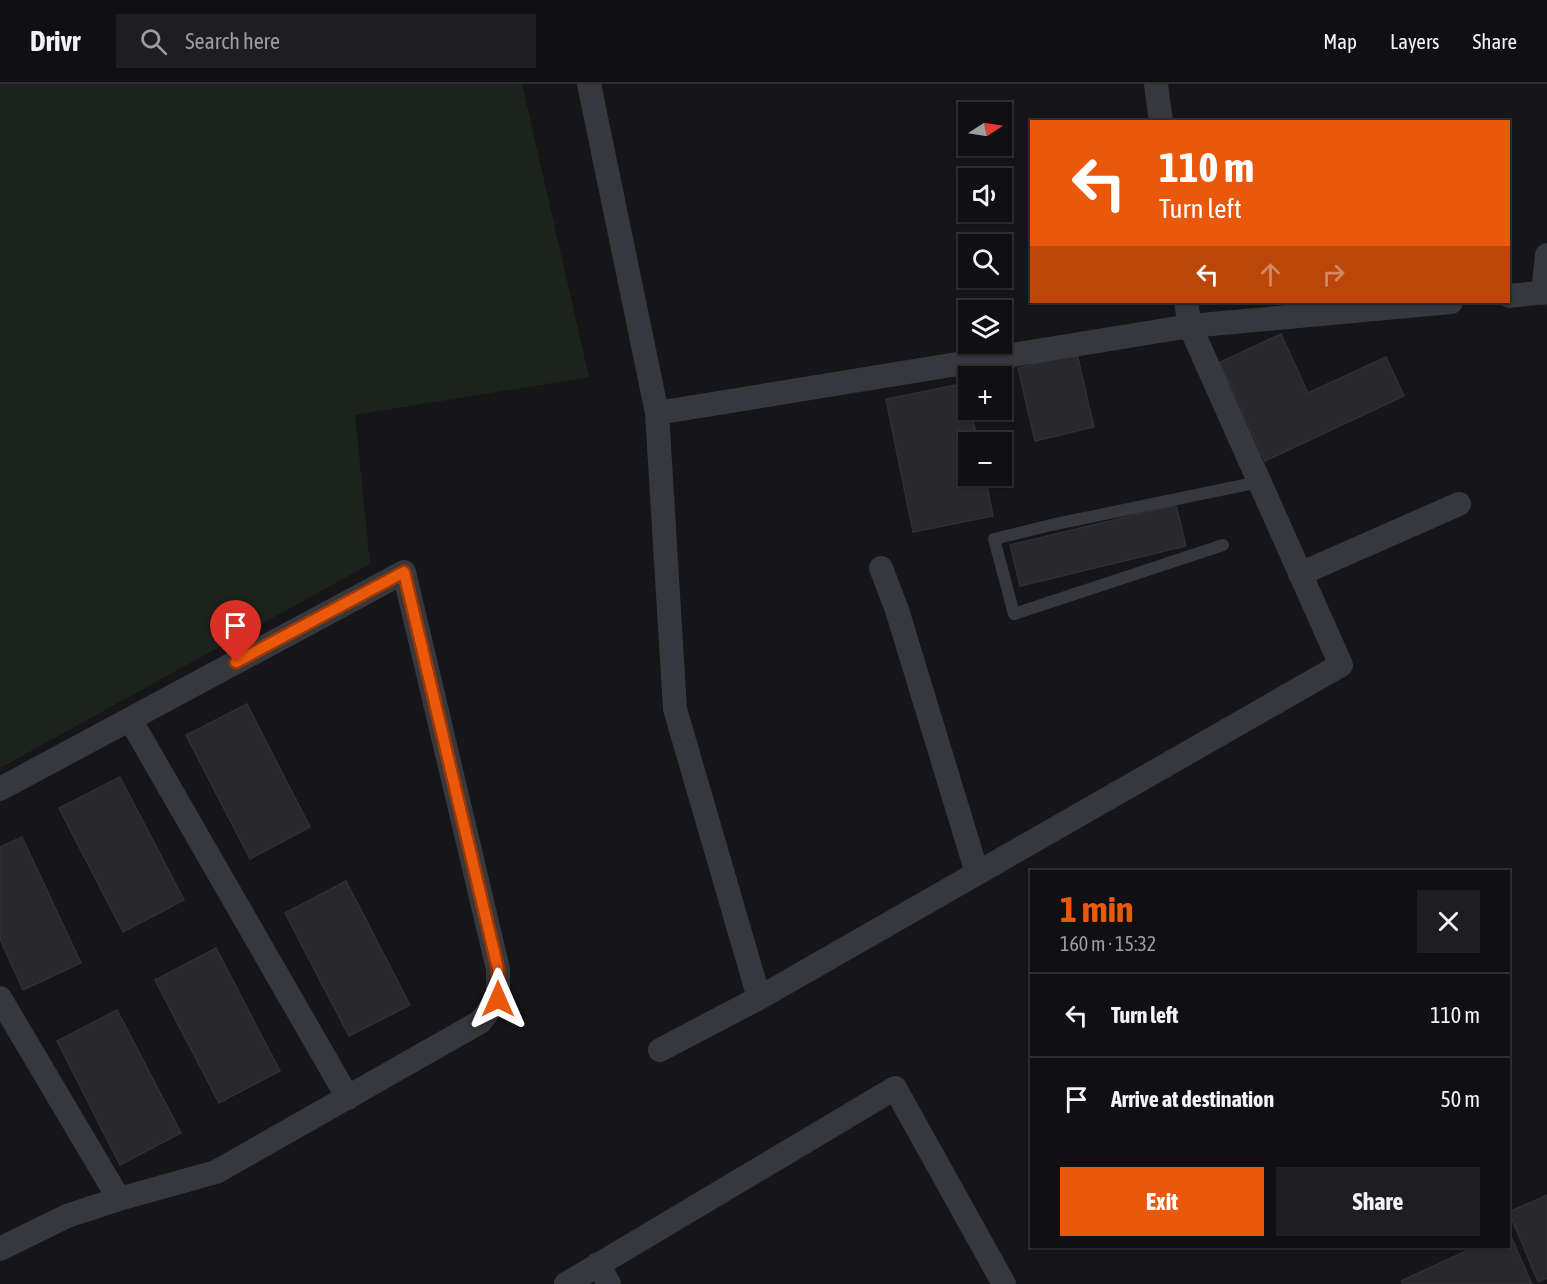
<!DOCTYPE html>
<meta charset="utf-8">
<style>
body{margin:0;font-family:"Asap Condensed",sans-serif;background:#1e1e20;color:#f1f3f6;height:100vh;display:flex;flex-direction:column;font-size:22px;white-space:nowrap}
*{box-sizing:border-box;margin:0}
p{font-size:20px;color:#9c9d9f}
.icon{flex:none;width:33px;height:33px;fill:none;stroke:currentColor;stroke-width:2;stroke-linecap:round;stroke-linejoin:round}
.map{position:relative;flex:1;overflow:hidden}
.details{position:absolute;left:1030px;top:786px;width:480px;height:378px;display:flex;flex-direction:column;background:#101012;border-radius:0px;box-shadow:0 2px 4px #0004,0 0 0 2px #303032}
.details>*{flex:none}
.top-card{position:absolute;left:1030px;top:36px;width:480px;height:183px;border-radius:0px;box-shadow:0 2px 4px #0004,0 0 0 2px #303032;background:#ea580c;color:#fff;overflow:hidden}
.needle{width:39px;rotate:78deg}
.controls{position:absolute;left:958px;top:18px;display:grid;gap:12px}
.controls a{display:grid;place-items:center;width:54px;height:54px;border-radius:0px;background:#101012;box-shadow:0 2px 4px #0004,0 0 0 2px #303032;font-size:30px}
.pin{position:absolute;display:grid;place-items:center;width:51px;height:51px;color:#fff;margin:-62px -26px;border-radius:50% 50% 50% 0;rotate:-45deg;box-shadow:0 0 6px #0007}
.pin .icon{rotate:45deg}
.me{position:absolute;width:66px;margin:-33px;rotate:0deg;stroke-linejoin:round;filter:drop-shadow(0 0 4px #0008)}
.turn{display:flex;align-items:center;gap:21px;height:126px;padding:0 30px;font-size:27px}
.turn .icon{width:78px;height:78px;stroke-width:2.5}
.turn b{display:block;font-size:42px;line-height:51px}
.lanes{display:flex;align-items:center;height:57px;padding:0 30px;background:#0003;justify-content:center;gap:30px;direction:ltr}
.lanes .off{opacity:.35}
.round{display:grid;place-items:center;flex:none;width:63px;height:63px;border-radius:0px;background:#1e1e20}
.headline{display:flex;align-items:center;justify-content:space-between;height:102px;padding:0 30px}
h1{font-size:36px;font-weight:700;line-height:45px;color:#ea580c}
.action{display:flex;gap:12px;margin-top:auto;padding:12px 30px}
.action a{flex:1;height:69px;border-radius:0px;background:#ea580c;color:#fff;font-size:24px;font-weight:700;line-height:69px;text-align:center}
.action a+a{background:#1e1e20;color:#f1f3f6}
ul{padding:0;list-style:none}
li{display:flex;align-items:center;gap:18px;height:84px;padding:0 30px;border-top:2px solid #303032}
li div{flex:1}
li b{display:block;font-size:22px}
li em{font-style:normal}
header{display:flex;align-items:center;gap:36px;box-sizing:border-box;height:84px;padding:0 30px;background:#101012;border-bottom:2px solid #303032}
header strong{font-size:28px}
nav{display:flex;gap:33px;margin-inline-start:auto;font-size:21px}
.search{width:420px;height:54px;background:#1e1e20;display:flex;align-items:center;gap:15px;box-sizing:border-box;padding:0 21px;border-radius:0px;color:#9c9d9f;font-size:22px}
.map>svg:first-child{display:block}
.green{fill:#1c231d}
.building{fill:#29292c;stroke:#303034;stroke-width:1.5}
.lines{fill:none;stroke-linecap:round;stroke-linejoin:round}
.lane{stroke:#37383d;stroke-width:12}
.street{stroke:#37383d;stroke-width:24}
.route-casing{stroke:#983908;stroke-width:15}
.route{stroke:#ea580c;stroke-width:10}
</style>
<header>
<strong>Drivr</strong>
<div class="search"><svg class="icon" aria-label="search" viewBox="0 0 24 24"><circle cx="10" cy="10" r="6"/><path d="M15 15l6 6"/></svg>Search here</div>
<nav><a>Map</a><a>Layers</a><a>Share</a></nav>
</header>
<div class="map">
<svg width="1547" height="1200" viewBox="0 0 1547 1200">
<rect width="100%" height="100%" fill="#161618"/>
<path class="green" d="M 0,0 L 522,0 L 589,293 L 355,331 L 370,480 L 0,684 Z"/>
<path class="building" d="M 1281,250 L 1308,309 L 1386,273 L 1404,312 L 1265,377 L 1220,278 Z
M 1077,270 L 1094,343 L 1035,357 L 1018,284 Z
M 966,299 L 969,326 L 971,326 L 978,358 L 969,358 L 969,392 L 985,392 L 993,432 L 913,448 L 886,315 Z
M 1176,421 L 1186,462 L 1020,502 L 1010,461 Z
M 247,620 L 310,743 L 250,775 L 186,651 Z
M 120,693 L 184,816 L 123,848 L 59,724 Z
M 22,753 L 81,879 L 23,906 L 0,855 L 0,763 Z
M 346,797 L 410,921 L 349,952 L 285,829 Z
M 216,864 L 280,987 L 219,1019 L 155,896 Z
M 117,926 L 181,1049 L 120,1081 L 57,957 Z
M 1547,1111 L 1547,1194 L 1538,1198 L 1509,1128 Z
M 1509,1148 L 1532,1200 L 1403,1200 L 1401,1197 L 1477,1162 L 1509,1162 Z"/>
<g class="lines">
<path class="lane" d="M 1223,461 L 1014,530 L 994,455 L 1051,441 L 1259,398"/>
<path class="street" d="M 589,0 L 657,329 L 675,625 L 759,914
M 1156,0 L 1161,38
M 1543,209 L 1547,171
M 1509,212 L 1547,208
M 657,329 L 1190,242 L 1451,218
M 881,484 L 897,526 L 977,789
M 1300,490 L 1459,420
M 130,635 L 348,1014
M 0,705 L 404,488 L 498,885 L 498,915 L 480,938 L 216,1088 L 119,1115 L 67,1132 L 0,1165
M 0,914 L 119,1115
M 660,966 L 759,914 L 1341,581 L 1190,242 L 1186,218
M 598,1180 L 609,1200
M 566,1200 L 895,1004 L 1004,1200"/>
</g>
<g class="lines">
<g class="route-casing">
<path id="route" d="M 236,578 L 404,488 L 498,885 L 498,915"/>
</g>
<use href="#route" class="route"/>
</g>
</svg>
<div class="controls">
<a><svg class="needle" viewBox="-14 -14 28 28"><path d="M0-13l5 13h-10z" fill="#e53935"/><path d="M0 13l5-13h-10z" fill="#9c9d9f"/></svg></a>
<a><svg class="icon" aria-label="sound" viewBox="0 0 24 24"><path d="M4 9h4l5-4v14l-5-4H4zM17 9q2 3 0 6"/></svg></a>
<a><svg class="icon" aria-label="search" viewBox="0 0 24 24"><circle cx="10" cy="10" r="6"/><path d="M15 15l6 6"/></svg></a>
<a><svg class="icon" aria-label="layers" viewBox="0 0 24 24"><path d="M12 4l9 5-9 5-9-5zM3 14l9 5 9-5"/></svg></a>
<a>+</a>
<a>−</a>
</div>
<div class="pin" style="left:236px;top:578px;background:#d93025"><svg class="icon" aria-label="arrive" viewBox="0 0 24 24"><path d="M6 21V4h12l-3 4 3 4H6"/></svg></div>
<svg class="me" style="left:498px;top:915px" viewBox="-20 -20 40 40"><path d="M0-17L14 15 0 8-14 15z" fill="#ea580c" stroke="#fff" stroke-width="4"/></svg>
<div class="top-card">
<div class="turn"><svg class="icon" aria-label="left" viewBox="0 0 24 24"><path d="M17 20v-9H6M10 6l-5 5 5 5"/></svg><div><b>110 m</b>Turn left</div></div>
<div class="lanes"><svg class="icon" aria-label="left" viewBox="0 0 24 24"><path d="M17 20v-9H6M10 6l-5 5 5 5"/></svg><svg class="icon off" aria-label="ahead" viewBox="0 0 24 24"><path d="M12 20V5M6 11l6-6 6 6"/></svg><svg class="icon off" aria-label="right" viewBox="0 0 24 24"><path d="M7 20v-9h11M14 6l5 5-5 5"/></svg></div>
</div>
<section class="details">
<div class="headline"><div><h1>1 min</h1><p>160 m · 15:32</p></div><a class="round"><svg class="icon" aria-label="close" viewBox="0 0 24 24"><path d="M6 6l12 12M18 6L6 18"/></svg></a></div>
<ul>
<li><svg class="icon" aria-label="left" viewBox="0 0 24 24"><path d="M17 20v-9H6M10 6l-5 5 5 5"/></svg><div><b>Turn left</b></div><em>110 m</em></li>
<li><svg class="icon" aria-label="arrive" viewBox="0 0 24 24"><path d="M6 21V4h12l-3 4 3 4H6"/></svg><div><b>Arrive at destination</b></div><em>50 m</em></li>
</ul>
<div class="action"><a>Exit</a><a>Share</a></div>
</section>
</div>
